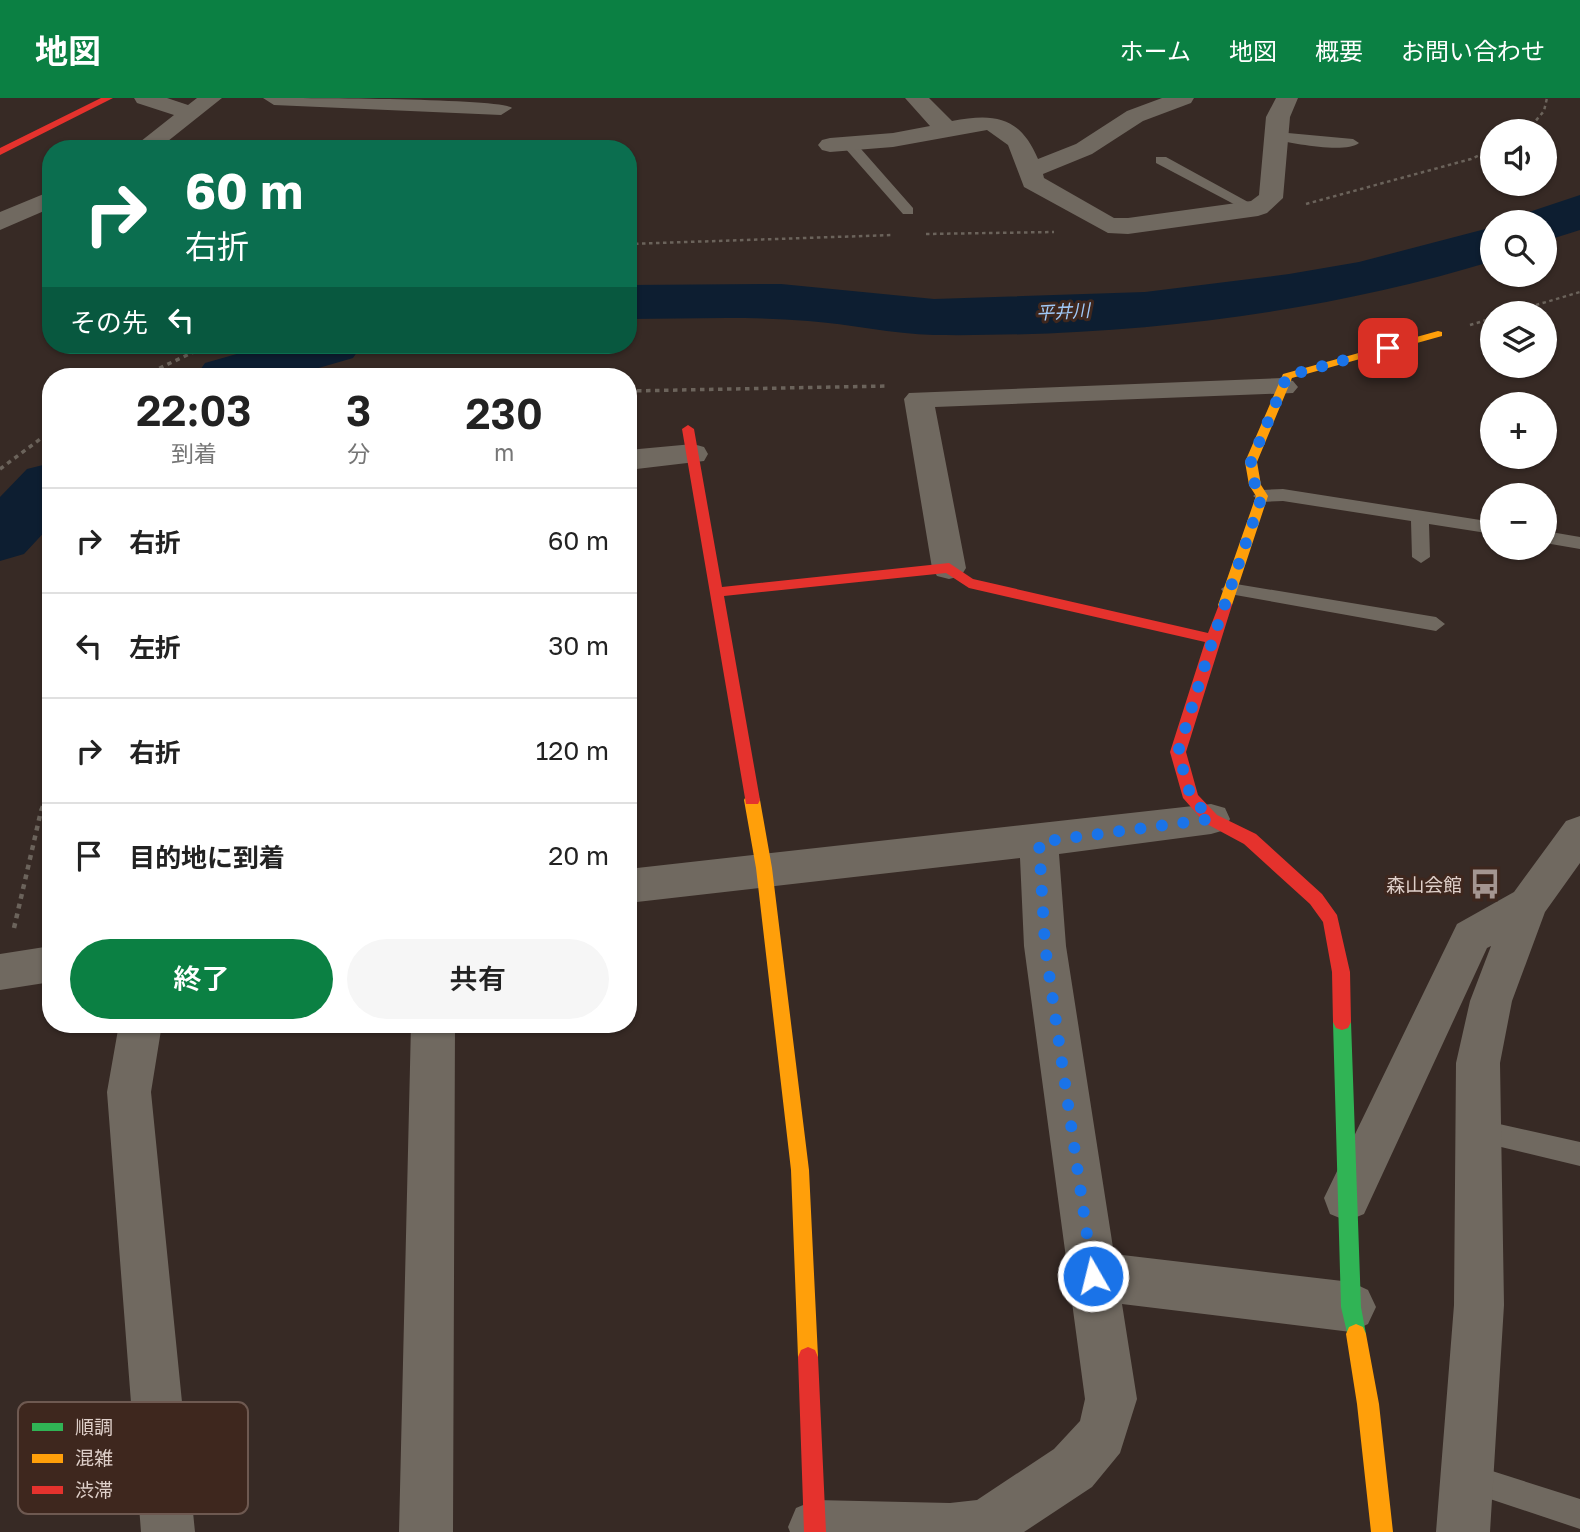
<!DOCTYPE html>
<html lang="ja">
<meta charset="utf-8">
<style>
body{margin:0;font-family:"Golos Text","Noto Sans JP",sans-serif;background:#f6f6f6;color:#222;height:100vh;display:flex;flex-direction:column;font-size:26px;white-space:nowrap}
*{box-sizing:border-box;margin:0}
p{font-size:23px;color:#767676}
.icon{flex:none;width:38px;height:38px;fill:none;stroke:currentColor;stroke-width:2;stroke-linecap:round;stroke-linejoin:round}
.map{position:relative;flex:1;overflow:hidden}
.panel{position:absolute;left:42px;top:270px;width:595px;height:665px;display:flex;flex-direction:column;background:#fff;border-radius:28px;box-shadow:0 2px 5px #0004}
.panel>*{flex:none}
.banner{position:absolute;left:42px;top:42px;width:595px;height:214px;border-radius:28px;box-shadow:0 2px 5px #0004;background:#0b6e4f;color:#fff;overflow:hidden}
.controls{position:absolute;left:1480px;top:21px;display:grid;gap:14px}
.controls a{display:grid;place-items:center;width:77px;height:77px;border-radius:50%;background:#fff;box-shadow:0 2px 5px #0004;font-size:35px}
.pin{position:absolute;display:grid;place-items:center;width:60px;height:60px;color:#fff;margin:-30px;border-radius:14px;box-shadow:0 4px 10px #0006}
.me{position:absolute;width:77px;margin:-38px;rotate:352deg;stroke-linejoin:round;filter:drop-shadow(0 0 5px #0008)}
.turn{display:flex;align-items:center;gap:24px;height:147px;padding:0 28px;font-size:32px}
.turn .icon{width:91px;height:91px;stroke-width:2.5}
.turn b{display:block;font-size:49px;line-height:60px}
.then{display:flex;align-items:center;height:66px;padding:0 28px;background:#0003;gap:14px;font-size:26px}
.eta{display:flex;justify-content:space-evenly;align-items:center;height:119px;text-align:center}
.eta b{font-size:42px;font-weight:600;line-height:49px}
.action{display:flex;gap:14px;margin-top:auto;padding:14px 28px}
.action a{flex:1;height:80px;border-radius:42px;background:#0b8043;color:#fff;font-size:28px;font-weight:600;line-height:80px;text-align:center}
.action a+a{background:#f6f6f6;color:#222}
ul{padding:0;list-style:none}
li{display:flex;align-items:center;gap:21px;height:105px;padding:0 28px;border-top:2px solid #e0e0e0}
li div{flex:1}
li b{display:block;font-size:26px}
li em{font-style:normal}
header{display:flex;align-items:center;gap:42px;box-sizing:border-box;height:98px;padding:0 35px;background:#0b8043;color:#fff}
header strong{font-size:33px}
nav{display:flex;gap:38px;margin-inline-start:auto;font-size:24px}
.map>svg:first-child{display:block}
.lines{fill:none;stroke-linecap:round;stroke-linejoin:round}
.river{fill:#0d1e31;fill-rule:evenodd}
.path-far2{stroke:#6b635b;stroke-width:2.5;stroke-dasharray:3.5 3.5;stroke-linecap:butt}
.path-far1{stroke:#6b635b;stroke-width:3.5;stroke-dasharray:4.5 4.5;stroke-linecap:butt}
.path{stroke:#6b635b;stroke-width:4.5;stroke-dasharray:5 5;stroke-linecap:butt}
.lane{fill:#706960;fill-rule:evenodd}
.street{fill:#706960;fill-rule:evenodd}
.fast{fill:#30b455;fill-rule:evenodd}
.slow{fill:#ff9f0a;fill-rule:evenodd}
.jam{fill:#e5322d;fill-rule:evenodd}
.route{stroke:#1a73e8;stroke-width:12;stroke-dasharray:0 21.6}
.labels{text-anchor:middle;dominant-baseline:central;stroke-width:6;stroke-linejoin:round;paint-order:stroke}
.far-water-label{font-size:18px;font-style:italic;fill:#a0c9f8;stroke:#3e271e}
.poi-label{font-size:19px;fill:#decfc9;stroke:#3e271e;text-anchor:end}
.key{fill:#3e271e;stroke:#6e5951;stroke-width:2}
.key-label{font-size:19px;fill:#decfc9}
</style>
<header>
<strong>地図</strong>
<nav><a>ホーム</a><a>地図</a><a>概要</a><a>お問い合わせ</a></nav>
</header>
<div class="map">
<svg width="1580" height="1434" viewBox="0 0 1580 1434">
<rect width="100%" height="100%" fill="#372a25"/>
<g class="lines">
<path class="river" d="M 1580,97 L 1580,132 L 1545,143 L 1545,124 L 1520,124 L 1526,115 Z
M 1493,129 L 1493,163 C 1312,218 1122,239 934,237 C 892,236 850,226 808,223 C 748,218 688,221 628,221 L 628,187 L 781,186 L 934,201 L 1145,194 L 1289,176 L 1359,164 Z
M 268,247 L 362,247 L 353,260 L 291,278 L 196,278 L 205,265 Z
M 51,365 L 51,427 L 24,456 L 0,463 L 0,399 L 27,371 Z"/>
<path class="path-far2" d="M 1527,33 L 1544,13 L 1547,0
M 1306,106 L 1471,61 L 1493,51
M 926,136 L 1054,134
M 628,146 L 893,137
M 1509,215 L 1580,194
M 1470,227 L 1493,220
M 198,251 L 207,247"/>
<path class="path-far1" d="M 143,278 L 202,250
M 628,293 L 887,288
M 0,371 L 51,333"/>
<path class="path" d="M 14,830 L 41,713 L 51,689"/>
<path class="lane" d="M 1277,34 L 1353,41 L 1359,45 C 1345,56 1291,45 1272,41 L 1271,38 Z
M 844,43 L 854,43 L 913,110 L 913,116 L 903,116 L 844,49 Z
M 1156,59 L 1166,59 L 1259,110 L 1247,113 L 1156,65 Z
M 1283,391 L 1493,424 L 1493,436 L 1429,426 L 1430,459 L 1421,465 L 1412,459 L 1411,423 L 1283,403 L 1262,404 L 1253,398 L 1262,392 Z
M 1545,433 L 1580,439 L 1580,451 L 1545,445 Z
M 1230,485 L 1436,519 L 1445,526 L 1436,533 L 1224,495 L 1221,491 Z
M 1477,1021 L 1580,1044 L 1580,1068 L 1468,1041 L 1465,1033 L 1468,1025 Z
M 1467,1365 L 1580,1401 L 1580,1431 L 1457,1390 L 1452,1380 L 1457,1370 Z"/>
<path class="street" d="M 134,0 L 167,0 L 188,7 L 197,0 L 222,0 L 158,51 L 131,51 L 174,17 L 137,5 Z
M 263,0 C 295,0 502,0 512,10 L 501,17 L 274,7 Z
M 905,0 L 929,0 L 952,23 C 994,15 1020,18 1038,61 L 1076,46 L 1127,13 L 1162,0 L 1194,0 L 1191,5 L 1143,23 L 1092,56 L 1043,76 L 1044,80 L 1114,120 L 1128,120 L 1251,103 L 1259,97 L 1266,19 L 1276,0 L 1298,0 L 1290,19 L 1283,100 L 1267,115 L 1258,118 L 1128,136 L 1108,135 L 1024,89 L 1008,47 L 987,32 L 893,49 L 830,54 L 822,52 L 818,47 L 822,42 L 830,40 L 893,35 L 930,28 Z
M 51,93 L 51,110 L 0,132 L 0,114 Z
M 1283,280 L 1293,283 L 1298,289 L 1293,295 L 935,309 L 966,470 L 961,478 L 949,481 L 937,478 L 932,470 L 904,301 L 909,295 Z
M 693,346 L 704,349 L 708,356 L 704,363 L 628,372 L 628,352 Z
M 1211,706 L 1225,710 L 1230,721 L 1225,732 L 1211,736 L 1059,756 L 1066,848 L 1114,1156 L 1351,1184 L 1368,1192 L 1376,1209 L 1368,1226 L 1351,1234 L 1122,1206 L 1137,1301 L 1120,1355 L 1092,1389 L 1024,1434 L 790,1434 L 788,1429 L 796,1410 L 815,1402 L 950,1405 L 977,1402 L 1054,1351 L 1080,1323 L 1085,1301 L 1024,848 L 1020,760 L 628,805 L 628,771 Z
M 1580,718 L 1580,765 L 1545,814 L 1512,903 L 1500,965 L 1504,1207 L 1490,1434 L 1436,1434 L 1454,1207 L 1456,965 L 1470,903 L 1491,848 L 1487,850 L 1364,1116 L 1347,1123 L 1330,1116 L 1324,1100 L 1457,826 L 1514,794 L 1566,723 Z
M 51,848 L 51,884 L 0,892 L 0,856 Z
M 119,926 L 162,926 L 151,994 L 195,1434 L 141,1434 L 107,994 Z
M 411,926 L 455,926 L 453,1434 L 399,1434 Z"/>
<path class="fast" d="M 1342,916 L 1348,918 L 1351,924 L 1361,1209 L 1366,1236 L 1363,1243 L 1356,1246 L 1349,1243 L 1341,1209 L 1333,924 L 1336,918 Z"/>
<path class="slow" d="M 1438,233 L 1442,234 L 1442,238 L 1292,280 L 1257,364 L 1261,387 L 1268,398 L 1232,507 L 1225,512 L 1220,510 L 1218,507 L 1256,398 L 1249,387 L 1245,364 L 1283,276 Z
M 752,696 L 758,698 L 760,702 L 772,770 L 809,1072 L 818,1259 L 815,1266 L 808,1269 L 801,1266 L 798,1259 L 791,1072 L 756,770 L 744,702 L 746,698 Z
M 1356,1226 L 1363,1229 L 1366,1236 L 1379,1306 L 1393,1434 L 1371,1434 L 1357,1306 L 1346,1236 L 1349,1229 Z"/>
<path class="jam" d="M 101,0 L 113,0 L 0,57 L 0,50 Z
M 688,327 L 694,331 L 722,489 L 949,465 L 973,481 L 1208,535 L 1220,504 L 1230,504 L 1232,507 L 1186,654 L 1198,697 L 1217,717 L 1256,736 L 1322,796 L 1337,817 L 1350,874 L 1351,924 L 1348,930 L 1342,932 L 1336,930 L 1333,924 L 1332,874 L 1323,824 L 1310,806 L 1244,746 L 1205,725 L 1183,700 L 1170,654 L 1205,544 L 969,490 L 946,475 L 724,498 L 760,702 L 758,706 L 746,706 L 682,331 Z
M 808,1249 L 815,1252 L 818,1259 L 826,1434 L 804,1434 L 798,1259 L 801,1252 Z"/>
</g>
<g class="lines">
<path class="route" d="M 1093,1178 L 1045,848 L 1039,744 L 1211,721 L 1191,699 L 1178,654 L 1213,541 L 1262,398 L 1255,387 L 1251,364 L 1287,278 L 1388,250"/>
</g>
<defs>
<g id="bus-bare" transform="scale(2.415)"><path d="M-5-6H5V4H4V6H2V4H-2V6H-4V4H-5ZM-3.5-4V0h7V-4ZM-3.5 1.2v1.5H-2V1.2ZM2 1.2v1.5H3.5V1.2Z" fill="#a49590" stroke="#3e271e" stroke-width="2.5" paint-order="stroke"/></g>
</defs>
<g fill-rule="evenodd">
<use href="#bus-bare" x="1485" y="786"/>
</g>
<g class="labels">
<g class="far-water-label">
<text transform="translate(1063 213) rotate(-3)">平井川</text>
</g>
<g class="poi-label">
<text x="1462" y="786">森山会館</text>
</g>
</g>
<rect x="18" y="1304" width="230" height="112" rx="10" class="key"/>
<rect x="32" y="1325" width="31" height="8" fill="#30b455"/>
<rect x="32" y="1356" width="31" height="9" fill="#ff9f0a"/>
<rect x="32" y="1388" width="31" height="8" fill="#e5322d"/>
<g class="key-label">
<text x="75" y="1336">順調</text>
<text x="75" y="1367">混雑</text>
<text x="75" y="1399">渋滞</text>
</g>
</svg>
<div class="controls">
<a><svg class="icon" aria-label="sound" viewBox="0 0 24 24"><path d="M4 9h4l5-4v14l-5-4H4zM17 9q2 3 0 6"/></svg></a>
<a><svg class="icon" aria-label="search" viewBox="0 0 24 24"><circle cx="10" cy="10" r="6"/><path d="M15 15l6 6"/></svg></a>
<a><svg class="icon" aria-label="layers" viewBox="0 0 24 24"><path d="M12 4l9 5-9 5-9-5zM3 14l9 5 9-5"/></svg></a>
<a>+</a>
<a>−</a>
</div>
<div class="pin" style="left:1388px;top:250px;background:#d93025"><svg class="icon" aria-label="arrive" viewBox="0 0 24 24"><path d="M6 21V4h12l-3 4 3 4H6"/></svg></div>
<svg class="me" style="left:1093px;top:1178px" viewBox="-20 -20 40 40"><circle r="17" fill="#1a73e8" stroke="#fff" stroke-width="3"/><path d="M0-11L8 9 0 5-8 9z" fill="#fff"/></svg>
<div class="banner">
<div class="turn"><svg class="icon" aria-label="right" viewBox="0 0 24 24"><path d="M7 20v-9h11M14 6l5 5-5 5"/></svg><div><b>60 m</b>右折</div></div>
<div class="then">その先<svg class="icon" aria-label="left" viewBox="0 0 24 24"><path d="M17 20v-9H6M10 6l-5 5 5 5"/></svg></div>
</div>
<section class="panel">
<div class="eta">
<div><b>22:03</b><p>到着</p></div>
<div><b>3</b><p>分</p></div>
<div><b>230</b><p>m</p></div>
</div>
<ul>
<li><svg class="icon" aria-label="right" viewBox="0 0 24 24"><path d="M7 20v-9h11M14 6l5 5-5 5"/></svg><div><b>右折</b></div><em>60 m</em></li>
<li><svg class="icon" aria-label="left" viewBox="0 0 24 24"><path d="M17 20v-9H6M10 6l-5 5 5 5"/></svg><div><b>左折</b></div><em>30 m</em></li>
<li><svg class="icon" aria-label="right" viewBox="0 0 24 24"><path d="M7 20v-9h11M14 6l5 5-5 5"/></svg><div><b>右折</b></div><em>120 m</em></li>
<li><svg class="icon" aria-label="arrive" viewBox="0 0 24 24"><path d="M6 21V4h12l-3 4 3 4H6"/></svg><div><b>目的地に到着</b></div><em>20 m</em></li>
</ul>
<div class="action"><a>終了</a><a>共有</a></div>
</section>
</div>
